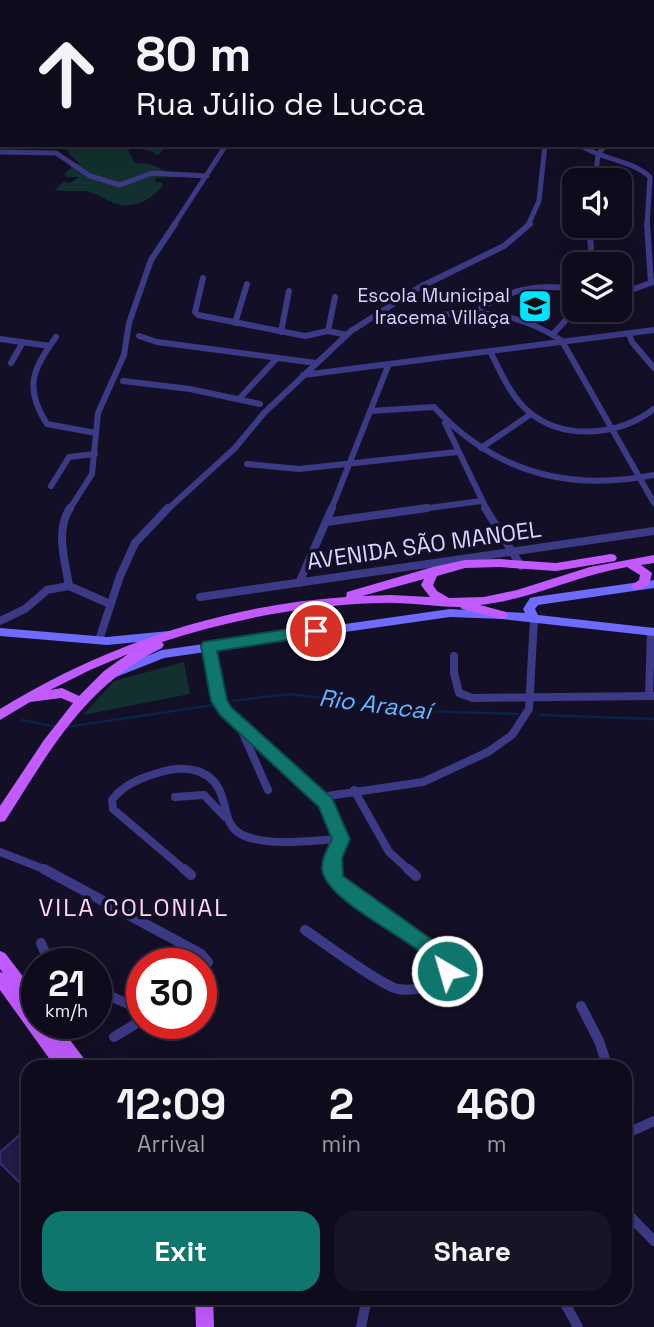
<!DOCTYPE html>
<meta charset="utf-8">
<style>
body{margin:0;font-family:"Space Grotesk",sans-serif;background:#171425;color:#f1f3f6;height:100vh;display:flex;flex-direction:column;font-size:26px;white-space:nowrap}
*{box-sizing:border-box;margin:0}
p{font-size:23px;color:#9b9ba3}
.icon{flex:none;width:38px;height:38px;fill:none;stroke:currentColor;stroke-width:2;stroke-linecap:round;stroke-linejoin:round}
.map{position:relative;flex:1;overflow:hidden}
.sheet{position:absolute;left:21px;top:1060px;width:611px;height:245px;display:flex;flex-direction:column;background:#0e0b1c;border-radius:21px;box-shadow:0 7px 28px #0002,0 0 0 2px #2e2b3b}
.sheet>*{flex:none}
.banner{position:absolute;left:0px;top:0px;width:654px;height:147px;box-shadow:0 7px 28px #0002,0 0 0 2px #2e2b3b;background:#0e0b1c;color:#f1f3f6;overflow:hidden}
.buttons{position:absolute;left:562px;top:168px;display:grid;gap:14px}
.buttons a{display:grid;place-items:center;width:70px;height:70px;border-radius:14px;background:#0e0b1c;box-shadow:0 7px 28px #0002,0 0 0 2px #2e2b3b;font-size:35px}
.speed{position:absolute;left:21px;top:948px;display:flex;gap:14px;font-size:35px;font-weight:700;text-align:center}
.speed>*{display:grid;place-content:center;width:91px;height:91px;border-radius:50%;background:#0e0b1c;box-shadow:0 7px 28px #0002,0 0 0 2px #2e2b3b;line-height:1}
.speed small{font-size:18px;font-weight:400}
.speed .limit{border:10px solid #d22;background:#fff;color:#111}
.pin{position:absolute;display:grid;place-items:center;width:60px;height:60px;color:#fff;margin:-30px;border:4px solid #fff;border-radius:50%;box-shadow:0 2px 7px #0007}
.me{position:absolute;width:77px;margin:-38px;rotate:322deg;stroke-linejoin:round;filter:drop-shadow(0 0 5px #0008)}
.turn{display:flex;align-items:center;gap:24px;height:147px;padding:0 21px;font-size:32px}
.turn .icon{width:91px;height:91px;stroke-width:2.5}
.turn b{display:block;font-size:49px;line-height:60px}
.eta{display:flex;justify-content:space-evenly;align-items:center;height:119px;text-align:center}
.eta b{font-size:42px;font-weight:800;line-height:49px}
.primary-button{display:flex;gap:14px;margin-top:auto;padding:14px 21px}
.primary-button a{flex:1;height:80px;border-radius:21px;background:#0f766e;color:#fff;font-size:28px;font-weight:800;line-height:80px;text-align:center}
.primary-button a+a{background:#171425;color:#f1f3f6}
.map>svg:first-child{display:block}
.green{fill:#12302f}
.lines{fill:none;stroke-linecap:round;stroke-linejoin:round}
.stream{stroke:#0c2248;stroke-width:2.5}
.building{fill:#241b47;stroke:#3b2d73;stroke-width:2}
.street-far3{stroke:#3d3a85;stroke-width:5}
.street-far2{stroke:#3d3a85;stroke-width:6}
.street-far1{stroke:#3d3a85;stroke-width:8}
.street{stroke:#3d3a85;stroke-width:10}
.secondary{fill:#6f6bff;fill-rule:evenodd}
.primary{fill:#c25bff;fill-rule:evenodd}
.route{fill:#0f766e;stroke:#0a4d48;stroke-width:2}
.labels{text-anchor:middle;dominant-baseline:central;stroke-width:7;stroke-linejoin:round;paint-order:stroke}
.far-poi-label{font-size:19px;fill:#d9d4ff;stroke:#130f26;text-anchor:end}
.street-label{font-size:23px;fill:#d9d4ff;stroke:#130f26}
.water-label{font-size:24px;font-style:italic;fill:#62b6ff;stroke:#130f26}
.neighbourhood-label{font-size:24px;letter-spacing:2px;fill:#ffd6f0;stroke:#130f26}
</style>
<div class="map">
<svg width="654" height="1327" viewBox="0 0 654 1327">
<rect width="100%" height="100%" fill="#130f26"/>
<path class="green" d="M 67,145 L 165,145 L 160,154 L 155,155 L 154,152 L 136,148 L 128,150 L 135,163 C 161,162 162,175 185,177 L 156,178 L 155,182 L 161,182 L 163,185 C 153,200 131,210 114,203 C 104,199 93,191 82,191 C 72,191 67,192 55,190 L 63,182 L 70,183 L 79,177 L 66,177 L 64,174 L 71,168 L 71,165 L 79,163 L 69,154 Z
M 184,662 L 190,694 L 83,715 L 114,681 Z"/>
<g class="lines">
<path class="stream" d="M 232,701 L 290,694 L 420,711 L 518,714
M 540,715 L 654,719
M 22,720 L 57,727
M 67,727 L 213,705"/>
</g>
<path class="building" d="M 28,1128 L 28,1191 L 0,1163 L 0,1152 Z"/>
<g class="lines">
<path class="street-far3" d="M 580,145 C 602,160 630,159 650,177 L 647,225
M 0,152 L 56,153 L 90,176 L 120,185 L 152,173 L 207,176
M 595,180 L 598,155 L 605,145
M 174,225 L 226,145
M 528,225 L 539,201 L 545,145"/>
<path class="street-far2" d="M 647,224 L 651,283
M 589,226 L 591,248
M 203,278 L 195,312 L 198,315 L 305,336 L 328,331
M 620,294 L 653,282
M 335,297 L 328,331 L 347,335
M 477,311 C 507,290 537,283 574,289
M 401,320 C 462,312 508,304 562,341 L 654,503
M 235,323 L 247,284
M 281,332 L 289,291
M 553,334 L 575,310
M 629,334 L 632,342 L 654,368
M 139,336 L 157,342 L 316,363
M 56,337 C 32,370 24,388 47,424 L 96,433
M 0,339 L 50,346
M 491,353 C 501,373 511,397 529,412 C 564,441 619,436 654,409
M 11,363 L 23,342
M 303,375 L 654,330
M 123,381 L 190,389 L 260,404
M 240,398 L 277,358
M 370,411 L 434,407 C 494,472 568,492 654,475
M 445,423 L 487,510
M 481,448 L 531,414
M 247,464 L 299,469 L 457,452
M 51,486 L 69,457 L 95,454
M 69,510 L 92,474 L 98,413 L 124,355 L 129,323 L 151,260 L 175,224
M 167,510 L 235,448 L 264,413 L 351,331 L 420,287 L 504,246 L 530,224
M 331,510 L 388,366
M 414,510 L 481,501"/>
<path class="street-far1" d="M 70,508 C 55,530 65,561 69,586 L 110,604
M 485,508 L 521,566
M 326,522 L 427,508
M 299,583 L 332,508
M 200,597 L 654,531
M 0,621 L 25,609 L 47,590 L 69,586
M 99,640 L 120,576 L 135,543 L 168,508
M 209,646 L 219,701 L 225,711 L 284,768 L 323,799 L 341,839 L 332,861 L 332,871
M 454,656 L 454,673 L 459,693 L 473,698 L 654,696
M 649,696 L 651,632
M 241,729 L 268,790
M 354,790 L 389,852 L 410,871
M 175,797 L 204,795 L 225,817
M 321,797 L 423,782 L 488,752 L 512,735 L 529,709 L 534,619
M 0,852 L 49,871
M 186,871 L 113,809 L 112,800 C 123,785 140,778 158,773 C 185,764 215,768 223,800 C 227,812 227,826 239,833 C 263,848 313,840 341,839"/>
<path class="street" d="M 44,869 L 201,954 L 208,962 L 201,973
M 184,869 L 191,875
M 408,869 L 416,876
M 305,930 C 323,942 382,986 398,989 C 416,992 436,986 447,971 C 420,923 352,916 331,869
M 41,943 L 50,964
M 187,964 L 189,949
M 96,990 L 142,1010
M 581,1006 L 599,1041 L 608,1068
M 114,1037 L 142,1020
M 430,1064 L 436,1068
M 625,1134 L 654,1121
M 625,1211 L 654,1241
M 562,1298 L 578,1327
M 361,1327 L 367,1298"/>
<path class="secondary" d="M 654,580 L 654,588 L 538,605 L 535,609 L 538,615 L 654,628 L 654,636 L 502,619 L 450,617 L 164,658 L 116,677 L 110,673 L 112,670 L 162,650 L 450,609 L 525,613 L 523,609 L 530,598 L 534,597 Z
M 0,628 L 107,637 L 169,631 L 175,635 L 169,639 L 107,645 L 0,636 Z"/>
<path class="primary" d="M 611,554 L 615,555 L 617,558 L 615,561 L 556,571 L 499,567 L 465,568 L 437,576 L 433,585 L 437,591 L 449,598 L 484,597 L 517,590 L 590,567 L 654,555 L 654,563 L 641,565 L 652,573 L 649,585 L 637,590 L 633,589 L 631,586 L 639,580 L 640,575 L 627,567 C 577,575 530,600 480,605 L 506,612 L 508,615 L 506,618 L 502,619 L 462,609 L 460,607 C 433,607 407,602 380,603 C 306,605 232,619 162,642 L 164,645 L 162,648 C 84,686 50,751 5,821 L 0,822 L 0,806 L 44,740 L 73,703 L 61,698 L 30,702 L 0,720 L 0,709 C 104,645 224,605 346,597 L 347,592 L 433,567 L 465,560 L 499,559 L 556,563 ZM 424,579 L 421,585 L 430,597 L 391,595 L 362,596 ZM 128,654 L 104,671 L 79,696 L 62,688 L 50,690 L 90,670 Z
M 0,951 L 5,953 L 37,995 L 37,1014 L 34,1012 L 37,1017 L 37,1024 L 58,1024 L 91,1068 L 73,1068 L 71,1065 L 73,1068 L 56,1068 L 0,990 L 0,972 L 3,973 L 0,969 Z
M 195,1298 L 213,1298 L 214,1327 L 196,1327 Z"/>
</g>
<path class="route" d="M 316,625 L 324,631 L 321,635 L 217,651 L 227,700 L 231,707 L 332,798 L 350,839 L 342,858 L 343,876 L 442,947 L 456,971 L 453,977 C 437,983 431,960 419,951 C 396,932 325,898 322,869 C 321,859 328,848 332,839 L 319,807 L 220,715 L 211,701 L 201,646 L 203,642 Z"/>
<defs>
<g id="school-square" transform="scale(1.75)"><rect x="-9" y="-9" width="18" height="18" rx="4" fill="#00e5ff" stroke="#130f26"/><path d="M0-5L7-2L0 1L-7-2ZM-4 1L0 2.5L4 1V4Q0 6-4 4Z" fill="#111"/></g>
</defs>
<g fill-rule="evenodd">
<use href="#school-square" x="535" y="306"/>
</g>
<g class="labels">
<g class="far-poi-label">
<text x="510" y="295">Escola Municipal<tspan x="510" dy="22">Iracema Villaça</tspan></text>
</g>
<g class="street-label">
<text transform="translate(424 545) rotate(-8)">AVENIDA SÃO MANOEL</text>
</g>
<g class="water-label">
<text transform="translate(375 704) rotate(7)">Rio Aracaí</text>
</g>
<g class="neighbourhood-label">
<text x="134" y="907">VILA COLONIAL</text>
</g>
</g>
</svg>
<div class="buttons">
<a><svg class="icon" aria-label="sound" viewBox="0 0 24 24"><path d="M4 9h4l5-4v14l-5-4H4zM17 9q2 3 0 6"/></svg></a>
<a><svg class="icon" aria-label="layers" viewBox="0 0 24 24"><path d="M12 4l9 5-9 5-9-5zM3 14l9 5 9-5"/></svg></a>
</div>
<div class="speed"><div>21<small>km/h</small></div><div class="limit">30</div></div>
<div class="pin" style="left:316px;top:631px;background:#d93025"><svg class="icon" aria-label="arrive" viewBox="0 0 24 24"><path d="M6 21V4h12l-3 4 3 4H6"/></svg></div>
<svg class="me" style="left:447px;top:971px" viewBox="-20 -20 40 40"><circle r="17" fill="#0f766e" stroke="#fff" stroke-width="3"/><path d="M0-11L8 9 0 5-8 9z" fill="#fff"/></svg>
<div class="banner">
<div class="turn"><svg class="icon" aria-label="ahead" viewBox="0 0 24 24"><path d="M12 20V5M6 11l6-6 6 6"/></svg><div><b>80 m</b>Rua Júlio de Lucca</div></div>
</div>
<section class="sheet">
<div class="eta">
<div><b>12:09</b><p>Arrival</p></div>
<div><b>2</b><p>min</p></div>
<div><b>460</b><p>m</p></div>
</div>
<div class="primary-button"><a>Exit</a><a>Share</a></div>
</section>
</div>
